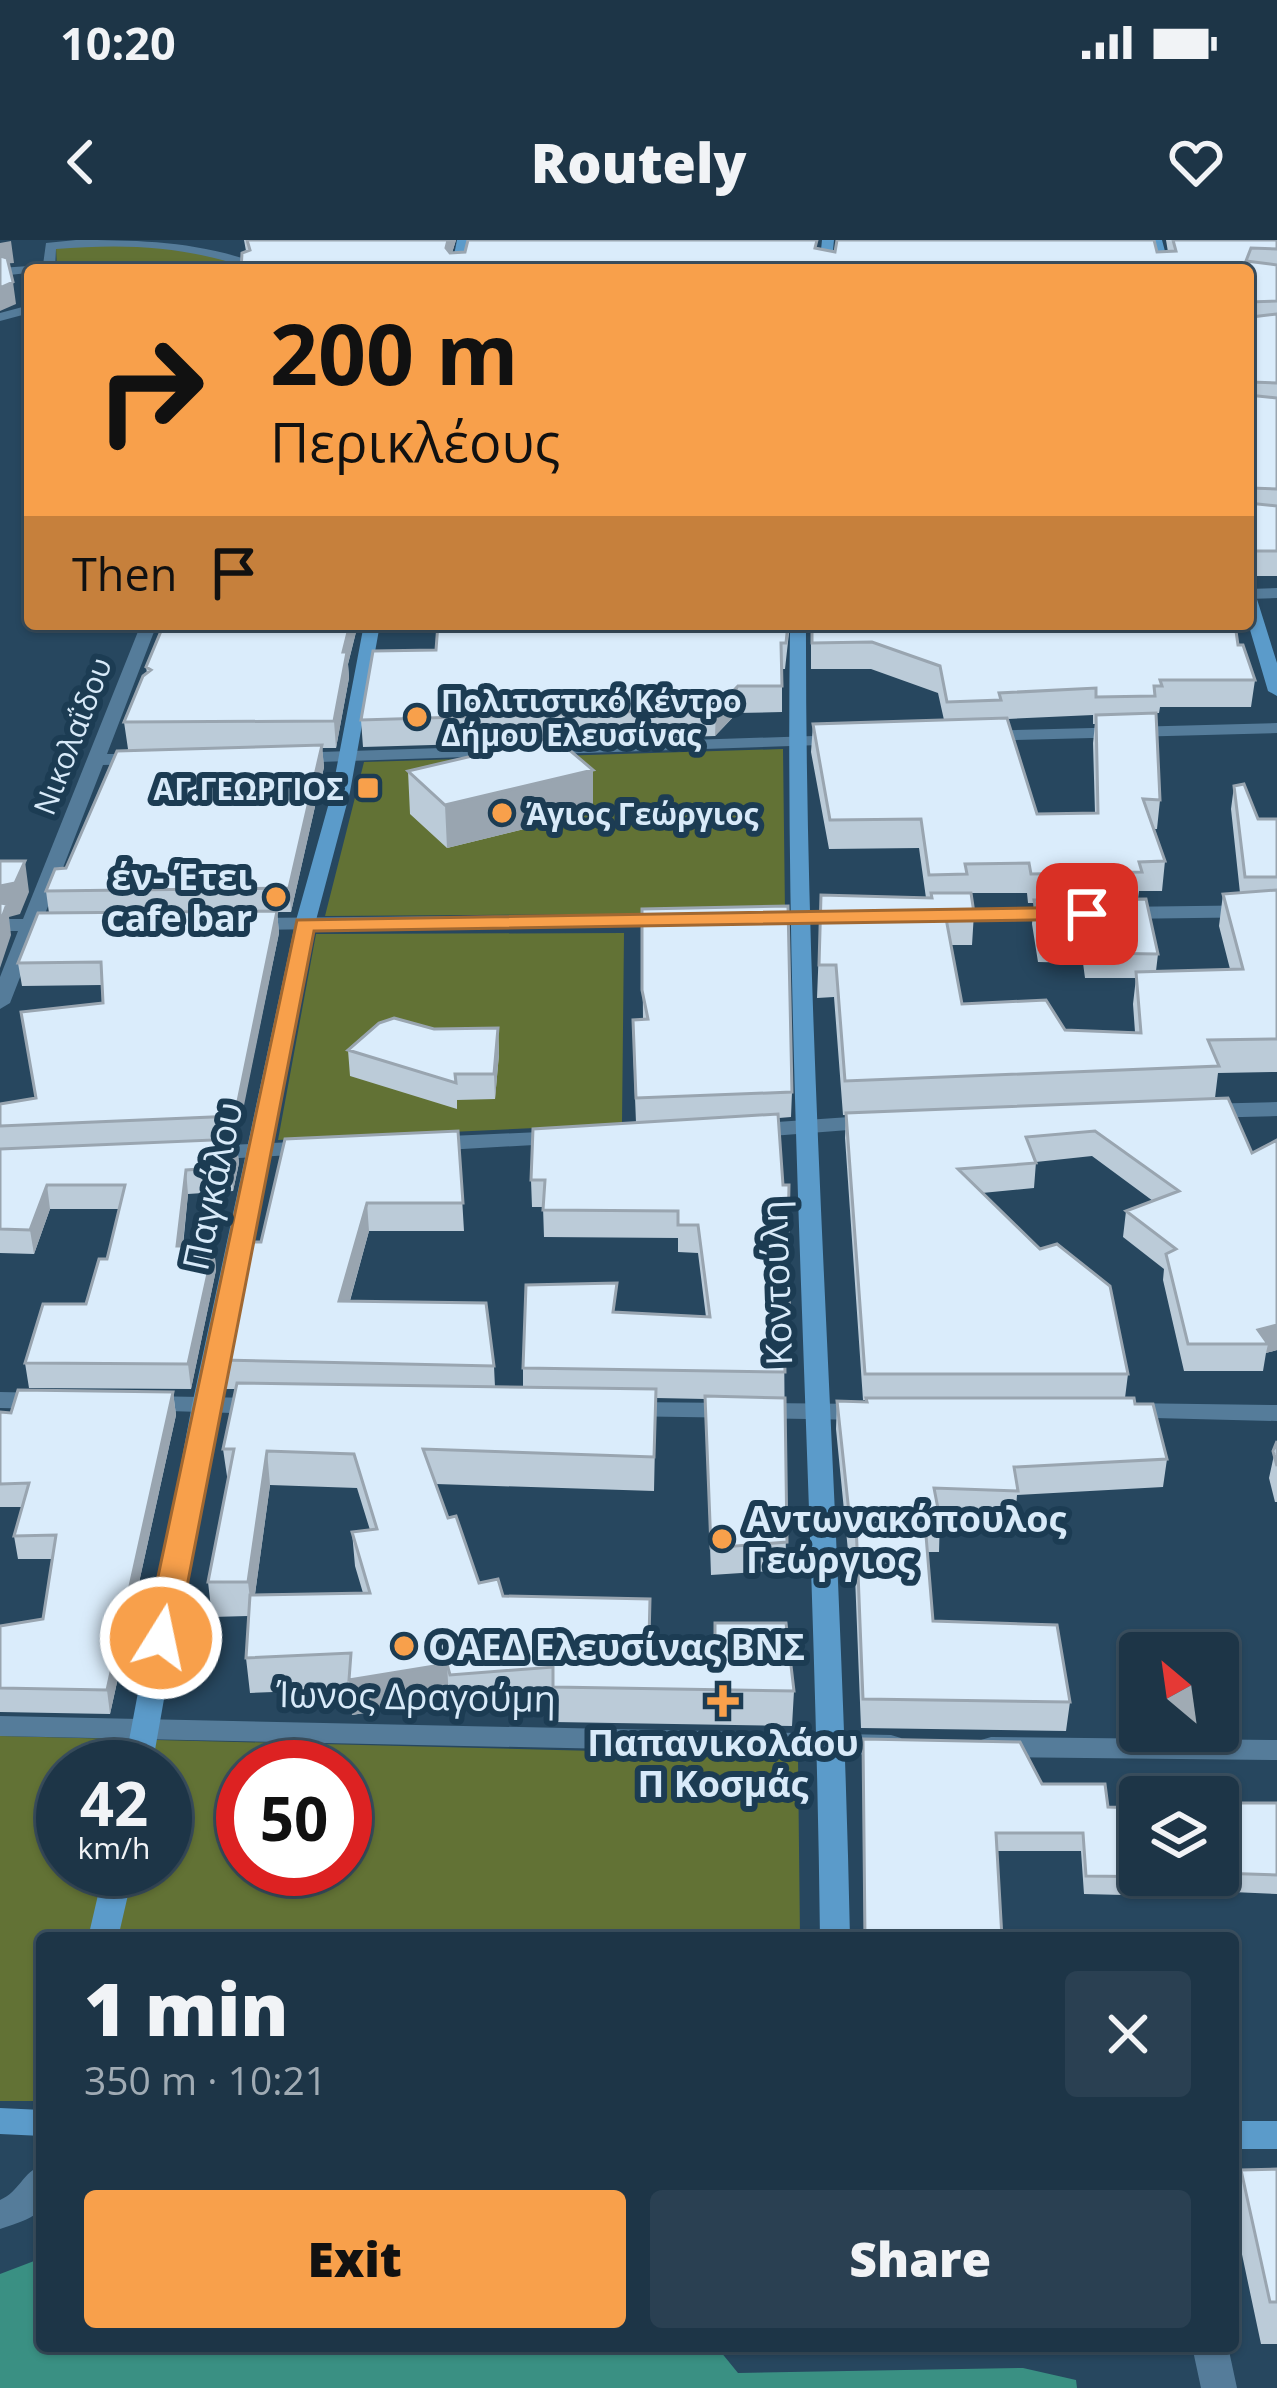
<!DOCTYPE html>
<meta charset="utf-8">
<style>
body{margin:0;font-family:"Open Sans",sans-serif;background:#2a4052;color:#f1f3f6;height:100vh;display:flex;flex-direction:column;font-size:45px;white-space:nowrap}
*{box-sizing:border-box;margin:0}
p{font-size:39px;color:#a0abb4}
.icon{flex:none;width:66px;height:66px;fill:none;stroke:currentColor;stroke-width:2;stroke-linecap:round;stroke-linejoin:round}
.map{position:relative;flex:1;overflow:hidden}
.sheet{position:absolute;left:36px;top:1692px;width:1203px;height:420px;display:flex;flex-direction:column;background:#1d3547;border-radius:12px;box-shadow:0 3px 9px #0004,0 0 0 3px #3b5060}
.sheet>*{flex:none}
.banner{position:absolute;left:24px;top:24px;width:1230px;height:366px;border-radius:12px;box-shadow:0 3px 9px #0004,0 0 0 3px #3b5060;background:#f8a04b;color:#111;overflow:hidden}
.needle{width:78px;rotate:331deg}
.buttons{position:absolute;left:1119px;top:1392px;display:grid;gap:24px}
.buttons a{display:grid;place-items:center;width:120px;height:120px;border-radius:12px;background:#1d3547;box-shadow:0 3px 9px #0004,0 0 0 3px #3b5060;font-size:60px}
.speed{position:absolute;left:36px;top:1500px;display:flex;gap:24px;font-size:60px;font-weight:700;text-align:center}
.speed>*{display:grid;place-content:center;width:156px;height:156px;border-radius:50%;background:#1d3547;box-shadow:0 3px 9px #0004,0 0 0 3px #3b5060;line-height:1}
.speed small{font-size:30px;font-weight:400}
.speed .limit{border:18px solid #d22;background:#fff;color:#111}
.pin{position:absolute;display:grid;place-items:center;width:102px;height:102px;color:#fff;margin:-51px;border-radius:24px;box-shadow:0 6px 18px #0006}
.me{position:absolute;width:132px;margin:-66px;rotate:10deg;stroke-linejoin:round;filter:drop-shadow(0 0 9px #0008)}
.turn{display:flex;align-items:center;gap:42px;height:252px;padding:0 48px;font-size:54px}
.turn .icon{width:156px;height:156px;stroke-width:2.5}
.turn b{display:block;font-size:84px;line-height:102px}
.then{display:flex;align-items:center;height:114px;padding:0 48px;background:#0003;gap:24px;font-size:45px}
.round{display:grid;place-items:center;flex:none;width:126px;height:126px;border-radius:12px;background:#2a4052}
.head{display:flex;align-items:center;justify-content:space-between;height:204px;padding:0 48px}
h1{font-size:72px;font-weight:800;line-height:90px}
.action{display:flex;gap:24px;margin-top:auto;padding:24px 48px}
.action a{flex:1;height:138px;border-radius:12px;background:#f8a04b;color:#111;font-size:48px;font-weight:800;line-height:138px;text-align:center}
.action a+a{background:#2a4052;color:#f1f3f6}
.status{display:flex;justify-content:space-between;align-items:center;height:84px;padding:0 60px;background:#1d3547;direction:ltr}
.status svg{height:33px;fill:currentColor}
header{display:flex;justify-content:space-between;align-items:center;height:156px;padding:0 48px;background:#1d3547;font-size:54px;font-weight:800}
.map>svg:first-child{display:block}
.green{fill:#627235;fill-rule:evenodd}
.water{fill:#3a9083}
.lines{fill:none;stroke-linecap:round;stroke-linejoin:round}
.lane{fill:#557c9a;fill-rule:evenodd}
.street{fill:#557c9a;fill-rule:evenodd}
.secondary{fill:#5b9bca;fill-rule:evenodd}
.wall{fill:#bbcbd8;fill-rule:evenodd}
.shaded-wall{fill:#99a5b0}
.building{fill:#daecfb;stroke:#99a5b0;stroke-width:3}
.route{fill:#f8a04b;stroke:#a16831;stroke-width:3}
.poi-dot{fill:#f8a04b;stroke:#1c3c53;stroke-width:4.5}
.labels{text-anchor:middle;dominant-baseline:central;stroke-width:12;stroke-linejoin:round;paint-order:stroke}
.far-poi-label{font-size:30px;font-weight:bold;fill:#d8eaf9;stroke:#1c3c53;text-anchor:start}
.far-street-label{font-size:30px;fill:#d8eaf9;stroke:#1c3c53}
.poi-label{font-size:36px;font-weight:bold;fill:#d8eaf9;stroke:#1c3c53;text-anchor:start}
.street-label{font-size:36px;fill:#d8eaf9;stroke:#1c3c53}
</style>
<div class="status"><b>10:20</b><svg viewBox="0 0 49 12"><path d="M0 12V9h3v3zM5 12V6h3v6zM10 12V3h3v9zM15 12V0h3v12zM26 1h20v11H26zM47 4h2v5h-2z"/></svg></div>
<header><svg class="icon" aria-label="back" viewBox="0 0 24 24"><path d="M15 5l-7 7 7 7"/></svg>Routely<svg class="icon" aria-label="heart" viewBox="0 0 24 24"><path d="M12 20l-8-8c-3-5 5-10 8-4 3-6 11-1 8 4z"/></svg></header>
<div class="map">
<svg width="1277" height="2148" viewBox="0 0 1277 2148">
<rect width="100%" height="100%" fill="#27475f"/>
<path class="green" d="M 123,4 L 201,12 L 231,22 L 232,30 L 57,30 L 56,7 Z
M 783,509 L 785,673 L 325,676 L 364,522 Z
M 624,693 L 622,884 L 278,900 L 316,694 Z
M 0,1496 L 798,1516 L 800,1698 L 42,1698 L 42,1861 L 0,1861 ZM 63,1527 L 165,1527 L 165,1629 L 63,1629 ZM 243,1527 L 345,1527 L 345,1629 L 243,1629 Z"/>
<path class="water" d="M 42,2018 L 42,2106 L 716,2106 L 738,2133 L 1023,2128 L 1076,2140 L 1077,2148 L 0,2148 L 0,2034 Z"/>
<g class="lines">
<path class="lane" d="M 42,1925 C 42,1974 48,1973 0,1989 L 0,1960 C 19,1952 23,1932 42,1925 Z
M 1192,2106 L 1228,2106 L 1237,2148 L 1201,2148 Z"/>
<path class="street" d="M 76,0 C 134,0 187,1 242,18 L 247,30 L 235,30 L 232,23 C 174,5 117,4 56,9 L 55,30 L 0,36 L 0,28 L 43,25 L 46,3 Z
M 30,65 L 30,73 L 0,81 L 0,73 Z
M 1277,348 L 1277,358 L 1248,359 L 1248,349 Z
M 141,384 L 157,384 L 107,514 L 141,514 L 150,519 L 141,524 L 103,525 L 43,679 L 64,679 L 74,685 L 64,691 L 38,691 L 10,763 L 0,769 L 0,737 L 18,691 L 0,691 L 0,679 L 23,679 Z
M 1277,483 L 1277,493 L 980,501 L 971,496 L 980,491 Z
M 843,495 L 852,500 L 849,504 L 290,523 L 281,518 L 290,513 Z
M 1277,665 L 1277,677 L 1118,679 L 1108,673 L 1118,667 Z
M 1066,668 L 1076,674 L 1073,678 L 944,682 L 934,676 L 944,670 Z
M 670,674 L 680,680 L 677,684 L 248,690 L 238,684 L 248,678 Z
M 1277,862 L 1277,876 L 1201,878 L 1190,871 L 1201,864 Z
M 879,875 L 890,882 L 887,887 L 746,898 L 735,891 L 746,884 Z
M 561,891 L 572,898 L 569,903 L 428,911 L 417,904 L 428,897 Z
M 316,901 L 327,908 L 324,913 L 206,920 L 195,913 L 206,906 Z
M 0,1152 L 46,1153 L 58,1161 L 46,1169 L 0,1168 Z
M 146,1156 L 262,1158 L 274,1166 L 262,1174 L 137,1170 L 134,1164 L 137,1158 Z
M 626,1162 L 868,1164 L 881,1172 L 868,1180 L 617,1176 L 613,1170 Z
M 1124,1163 L 1277,1165 L 1277,1181 L 1115,1177 L 1111,1171 Z
M 0,1476 L 891,1495 L 901,1498 L 905,1505 L 901,1512 L 891,1515 L 0,1496 Z
M 991,1497 L 1277,1500 L 1277,1520 L 991,1517 L 981,1514 L 977,1507 L 981,1500 Z"/>
<path class="secondary" d="M 457,0 L 469,0 L 463,30 L 451,30 Z
M 822,0 L 834,0 L 831,30 L 819,30 Z
M 1150,0 L 1162,0 L 1170,30 L 1158,30 Z
M 1248,351 L 1256,356 L 1277,423 L 1277,456 L 1268,451 L 1248,383 Z
M 364,384 L 380,384 L 350,552 L 315,684 L 216,1165 L 152,1527 L 124,1527 L 192,1165 L 295,684 L 332,552 Z
M 790,384 L 806,384 C 805,823 841,1260 850,1698 L 820,1698 C 815,1260 784,822 790,384 Z
M 104,1629 L 134,1629 L 118,1698 L 88,1698 Z
M 0,1868 L 42,1870 L 42,1896 L 0,1894 Z
M 1233,1881 L 1277,1881 L 1277,1909 L 1233,1909 Z"/>
</g>
<path class="wall" d="M 244,0 L 456,0 L 452,13 L 819,9 L 835,12 L 1168,12 L 1166,0 L 1277,0 L 1277,336 L 1248,336 L 1248,30 L 246,11 Z
M 164,384 L 358,384 L 348,424 L 349,438 L 336,508 L 322,508 L 324,527 L 291,672 L 277,672 L 279,693 L 236,900 L 239,923 L 233,951 L 188,954 L 183,1006 L 214,1006 L 216,1030 L 191,1149 L 29,1148 L 25,1123 L 86,1064 L 107,1019 L 119,969 L 50,969 L 34,1014 L 0,1013 L 0,864 L 35,858 L 103,763 L 102,745 L 22,746 L 18,723 L 49,673 L 46,651 L 66,628 L 128,509 L 124,482 L 147,433 L 146,427 Z
M 438,384 L 790,384 L 785,429 L 782,429 L 782,472 L 737,473 L 715,496 L 559,501 L 593,572 L 447,608 L 410,574 L 408,531 L 534,502 L 363,507 L 361,480 L 436,410 Z
M 811,384 L 1235,384 L 1238,405 L 1255,440 L 1251,467 L 1160,467 L 1159,473 L 1153,473 L 1160,560 L 1157,589 L 1154,589 L 1165,621 L 1162,651 L 1139,651 L 1138,659 L 1158,714 L 1156,731 L 1230,729 L 1219,686 L 1223,654 L 1240,653 L 1231,569 L 1234,546 L 1258,579 L 1277,579 L 1277,832 L 1218,833 L 1215,858 L 1252,913 L 1277,900 L 1277,1110 L 1266,1113 L 1263,1131 L 1184,1131 L 1163,1040 L 1164,1029 L 1123,997 L 1126,971 L 1153,961 L 1092,916 L 1036,922 L 1034,948 L 982,953 L 1128,1134 L 1125,1158 L 1135,1164 L 1167,1219 L 1163,1247 L 1017,1255 L 1015,1280 L 940,1277 L 939,1312 L 927,1312 L 933,1381 L 1070,1462 L 1066,1491 L 861,1488 L 854,1311 L 848,1311 L 836,1189 L 837,1161 L 866,1162 L 866,1160 L 863,1160 L 845,898 L 846,875 L 843,875 L 834,757 L 817,758 L 821,655 L 926,658 L 919,608 L 829,609 L 811,512 L 813,484 L 944,480 L 938,453 L 871,429 L 811,429 ZM 1093,475 L 1093,484 L 1095,484 L 1093,503 L 1095,573 L 1037,574 L 1008,479 ZM 971,653 L 1027,653 L 1028,663 L 1034,663 L 1032,684 L 1038,722 L 1083,723 L 1085,738 L 1136,738 L 1133,764 L 1135,792 L 1065,790 L 962,764 L 951,705 L 972,705 L 974,673 Z
M 642,669 L 792,852 L 791,877 L 779,878 L 783,945 L 789,945 L 787,1023 L 790,1069 L 789,1097 L 784,1097 L 786,1330 L 711,1335 L 705,1159 L 656,1158 L 654,1251 L 436,1244 L 448,1278 L 479,1343 L 503,1356 L 650,1399 L 714,1401 L 715,1383 L 794,1451 L 792,1486 L 554,1482 L 553,1462 L 452,1470 L 449,1459 L 352,1475 L 350,1449 L 250,1453 L 246,1418 L 248,1376 L 212,1377 L 208,1342 L 228,1243 L 223,1209 L 235,1149 L 224,1149 L 221,1120 L 261,1002 L 458,891 L 464,991 L 369,991 L 350,1061 L 494,1126 L 495,1147 L 523,1147 L 523,1128 L 617,1073 L 706,1077 L 698,1013 L 678,1012 L 678,998 L 544,997 L 543,967 L 532,967 L 531,940 L 636,883 L 633,805 L 643,779 ZM 270,1245 L 357,1248 L 370,1290 L 352,1292 L 355,1326 L 363,1353 L 255,1354 Z
M 498,788 L 499,814 L 495,859 L 457,860 L 457,869 L 350,836 L 348,810 L 434,789 Z
M 173,1152 L 176,1175 L 110,1474 L 0,1472 L 0,1386 L 43,1379 L 53,1319 L 18,1319 L 14,1296 L 22,1267 L 0,1267 L 0,1172 L 11,1173 Z
M 1277,1201 L 1277,1262 L 1275,1262 L 1269,1238 Z
M 863,1499 L 1042,1544 L 1108,1567 L 1140,1635 L 1218,1635 L 1218,1557 L 1175,1557 L 1177,1545 L 1215,1554 L 1230,1563 L 1277,1563 L 1277,1654 L 1164,1649 L 1162,1656 L 1084,1654 L 1081,1611 L 997,1611 L 1002,1698 L 864,1698 Z
M 1277,1929 L 1277,2104 L 1261,2104 L 1233,1972 L 1241,1930 Z"/>
<path class="shaded-wall" d="M 448,0 L 456,0 L 447,29 L 446,8 Z
M 11,1 L 14,23 L 0,24 L 0,3 Z
M 13,42 L 16,64 L 0,71 L 0,48 Z
M 350,384 L 358,384 L 348,424 L 349,438 L 336,508 L 334,481 L 343,412 Z
M 738,446 L 737,473 L 715,496 L 716,469 Z
M 322,505 L 324,527 L 291,672 L 289,648 Z
M 593,530 L 593,572 L 447,608 L 445,565 Z
M 25,621 L 29,652 L 20,674 L 9,677 L 11,695 L 0,728 L 0,646 Z
M 277,671 L 279,693 L 237,900 L 235,876 Z
M 498,788 L 499,814 L 495,859 L 494,834 Z
M 236,899 L 239,923 L 233,951 L 231,927 Z
M 186,930 L 188,954 L 180,1031 L 177,1006 Z
M 47,945 L 50,969 L 34,1014 L 30,990 Z
M 367,963 L 369,991 L 342,1089 L 339,1061 Z
M 214,1006 L 216,1030 L 191,1149 L 188,1124 Z
M 1277,1085 L 1277,1110 L 1266,1113 L 1268,1104 L 1258,1090 Z
M 173,1152 L 176,1175 L 110,1474 L 107,1450 Z
M 267,1211 L 270,1245 L 252,1376 L 248,1342 Z
M 447,1424 L 449,1459 L 352,1475 L 349,1440 Z"/>
<path class="building" d="M 247,0 L 448,0 L 446,8 L 450,13 L 465,12 L 468,0 L 817,0 L 815,8 L 835,12 L 837,0 L 1154,0 L 1157,12 L 1176,11 L 1173,0 L 1277,0 L 1277,9 L 1251,8 L 1246,21 L 1277,25 L 1277,61 L 1248,62 L 1248,30 L 241,30 L 242,13 L 250,10 Z
M 0,16 L 7,18 L 13,42 L 0,48 Z
M 1248,64 L 1251,77 L 1277,74 L 1277,143 L 1251,142 L 1248,150 Z
M 1248,155 L 1277,158 L 1277,249 L 1251,248 L 1248,258 Z
M 1248,263 L 1277,266 L 1277,311 L 1248,311 Z
M 164,384 L 350,384 L 343,412 L 347,412 L 334,481 L 124,482 L 143,436 L 151,430 L 146,427 Z
M 438,384 L 788,384 L 786,403 L 781,403 L 782,446 L 738,446 L 716,469 L 361,480 L 373,411 L 436,410 Z
M 812,384 L 1235,384 L 1238,405 L 1243,405 L 1255,440 L 1160,440 L 1162,446 L 1154,446 L 1155,456 L 1096,457 L 1096,448 L 999,453 L 1001,460 L 947,462 L 940,426 L 872,402 L 812,403 Z
M 1156,473 L 1160,560 L 1143,559 L 1165,621 L 1139,622 L 1142,632 L 1031,634 L 1029,623 L 965,624 L 967,634 L 929,635 L 921,579 L 830,580 L 813,484 L 1007,478 L 1037,574 L 1098,573 L 1096,475 Z
M 554,497 L 593,530 L 445,565 L 408,531 Z
M 322,505 L 289,648 L 46,651 L 55,629 L 66,628 L 117,511 Z
M 1244,544 L 1258,579 L 1277,579 L 1277,637 L 1245,637 L 1234,546 Z
M 0,621 L 25,621 L 15,643 L 0,646 Z
M 1277,650 L 1277,799 L 1208,800 L 1219,826 L 845,841 L 836,725 L 819,725 L 821,655 L 932,658 L 931,653 L 971,653 L 974,673 L 945,673 L 962,764 L 1046,760 L 1065,790 L 1141,793 L 1136,732 L 1243,729 L 1223,654 Z
M 1146,659 L 1158,714 L 1088,713 L 1085,698 L 1041,698 L 1034,660 Z
M 0,663 L 7,664 L 0,683 Z
M 788,666 L 792,852 L 636,858 L 633,780 L 648,779 L 642,750 L 642,669 Z
M 277,671 L 235,876 L 0,886 L 0,864 L 36,858 L 21,772 L 103,763 L 101,722 L 18,723 L 38,673 Z
M 394,778 L 434,789 L 498,788 L 494,834 L 455,834 L 456,843 L 348,810 L 379,783 Z
M 1228,858 L 1252,913 L 1277,900 L 1277,1085 L 1258,1090 L 1268,1104 L 1188,1104 L 1166,1014 L 1176,1009 L 1126,971 L 1179,951 L 1095,891 L 1026,897 L 1036,923 L 958,929 L 1040,1009 L 1057,1004 L 1110,1046 L 1128,1134 L 865,1134 L 846,873 Z
M 778,874 L 783,945 L 789,945 L 788,995 L 783,996 L 790,1069 L 784,1070 L 785,1132 L 523,1128 L 526,1045 L 617,1043 L 613,1072 L 710,1077 L 698,985 L 678,985 L 678,971 L 543,970 L 545,940 L 531,940 L 533,889 Z
M 458,891 L 463,963 L 367,963 L 339,1061 L 486,1063 L 494,1126 L 221,1120 L 246,1002 L 261,1002 L 285,899 Z
M 236,899 L 231,927 L 186,930 L 177,1006 L 214,1006 L 188,1124 L 25,1123 L 43,1064 L 86,1064 L 99,1019 L 107,1019 L 125,945 L 47,945 L 30,990 L 0,989 L 0,909 Z
M 237,1143 L 656,1149 L 654,1217 L 423,1209 L 448,1278 L 456,1276 L 479,1343 L 498,1339 L 503,1356 L 650,1359 L 649,1399 L 715,1401 L 715,1383 L 786,1383 L 794,1451 L 553,1447 L 553,1427 L 450,1435 L 447,1424 L 349,1440 L 351,1413 L 246,1418 L 250,1355 L 370,1353 L 352,1292 L 377,1289 L 354,1214 L 267,1211 L 248,1342 L 208,1342 L 234,1209 L 223,1209 Z
M 18,1150 L 173,1152 L 107,1450 L 0,1448 L 0,1386 L 43,1379 L 56,1295 L 14,1296 L 29,1243 L 0,1244 L 0,1172 L 11,1173 Z
M 705,1156 L 785,1158 L 787,1302 L 711,1308 Z
M 866,1158 L 1134,1158 L 1135,1164 L 1153,1164 L 1167,1219 L 1014,1227 L 1018,1251 L 934,1248 L 941,1284 L 925,1283 L 933,1381 L 1057,1385 L 1070,1462 L 863,1459 L 856,1282 L 850,1282 L 837,1161 L 867,1162 Z
M 1277,1201 L 1277,1226 L 1273,1211 Z
M 863,1499 L 1020,1502 L 1042,1544 L 1105,1544 L 1108,1567 L 1140,1568 L 1140,1635 L 1165,1635 L 1165,1637 L 1086,1636 L 1083,1593 L 996,1593 L 1002,1698 L 865,1698 Z
M 1214,1543 L 1215,1554 L 1226,1552 L 1230,1563 L 1277,1563 L 1277,1635 L 1218,1633 L 1218,1557 L 1179,1557 L 1177,1545 Z
M 1277,1929 L 1277,2062 L 1270,2062 L 1241,1930 Z"/>
<path class="route" d="M 1087,667 L 1095,669 L 1095,679 L 314,691 L 177,1398 L 161,1408 L 150,1405 L 145,1398 L 297,680 Z"/>
<g class="poi-dot">
<circle cx="417" cy="477" r="12"/>
<rect x="356" y="536" width="24" height="24" rx="6"/>
<circle cx="502" cy="573" r="12"/>
<circle cx="276" cy="657" r="12"/>
<circle cx="722" cy="1299" r="12"/>
<circle cx="404" cy="1406" r="12"/>
<path d="M717 1443h12v12h12v12h-12v12h-12v-12h-12v-12h12z"/>
</g>
<g class="labels">
<g class="far-poi-label">
<text x="441" y="460">Πολιτιστικό Κέντρο<tspan x="441" dy="34">Δήμου Ελευσίνας</tspan></text>
<text x="344" y="548" text-anchor="end">ΑΓ.ΓΕΩΡΓΙΟΣ</text>
<text x="526" y="573">Άγιος Γεώργιος</text>
</g>
<g class="far-street-label">
<text transform="translate(72 496) rotate(-69)">Νικολαΐδου</text>
</g>
<g class="poi-label">
<text x="252" y="636" text-anchor="end">έν- Έτει<tspan x="252" dy="41">cafe bar</tspan></text>
<text x="746" y="1278">Αντωνακόπουλος<tspan x="746" dy="41">Γεώργιος</tspan></text>
<text x="428" y="1406">ΟΑΕΔ Ελευσίνας ΒΝΣ</text>
<text x="723" y="1502" text-anchor="middle">Παπανικολάου<tspan x="723" dy="41">Π Κοσμάς</tspan></text>
</g>
<g class="street-label">
<text transform="translate(212 946) rotate(-78)">Παγκάλου</text>
<text transform="translate(776 1043) rotate(-92)">Κοντούλη</text>
<text transform="translate(416 1456) rotate(1)">Ίωνος Δραγούμη</text>
</g>
</g>
</svg>
<div class="buttons">
<a><svg class="needle" viewBox="-14 -14 28 28"><path d="M0-13l5 13h-10z" fill="#e53935"/><path d="M0 13l5-13h-10z" fill="#a0abb4"/></svg></a>
<a><svg class="icon" aria-label="layers" viewBox="0 0 24 24"><path d="M12 4l9 5-9 5-9-5zM3 14l9 5 9-5"/></svg></a>
</div>
<div class="speed"><div>42<small>km/h</small></div><div class="limit">50</div></div>
<div class="pin" style="left:1087px;top:674px;background:#d93025"><svg class="icon" aria-label="arrive" viewBox="0 0 24 24"><path d="M6 21V4h12l-3 4 3 4H6"/></svg></div>
<svg class="me" style="left:161px;top:1398px" viewBox="-20 -20 40 40"><circle r="17" fill="#f8a04b" stroke="#fff" stroke-width="3"/><path d="M0-11L8 9 0 5-8 9z" fill="#fff"/></svg>
<div class="banner">
<div class="turn"><svg class="icon" aria-label="right" viewBox="0 0 24 24"><path d="M7 20v-9h11M14 6l5 5-5 5"/></svg><div><b>200 m</b>Περικλέους</div></div>
<div class="then">Then<svg class="icon" aria-label="arrive" viewBox="0 0 24 24"><path d="M6 21V4h12l-3 4 3 4H6"/></svg></div>
</div>
<section class="sheet">
<div class="head"><div><h1>1 min</h1><p>350 m · 10:21</p></div><a class="round"><svg class="icon" aria-label="close" viewBox="0 0 24 24"><path d="M6 6l12 12M18 6L6 18"/></svg></a></div>
<div class="action"><a>Exit</a><a>Share</a></div>
</section>
</div>
